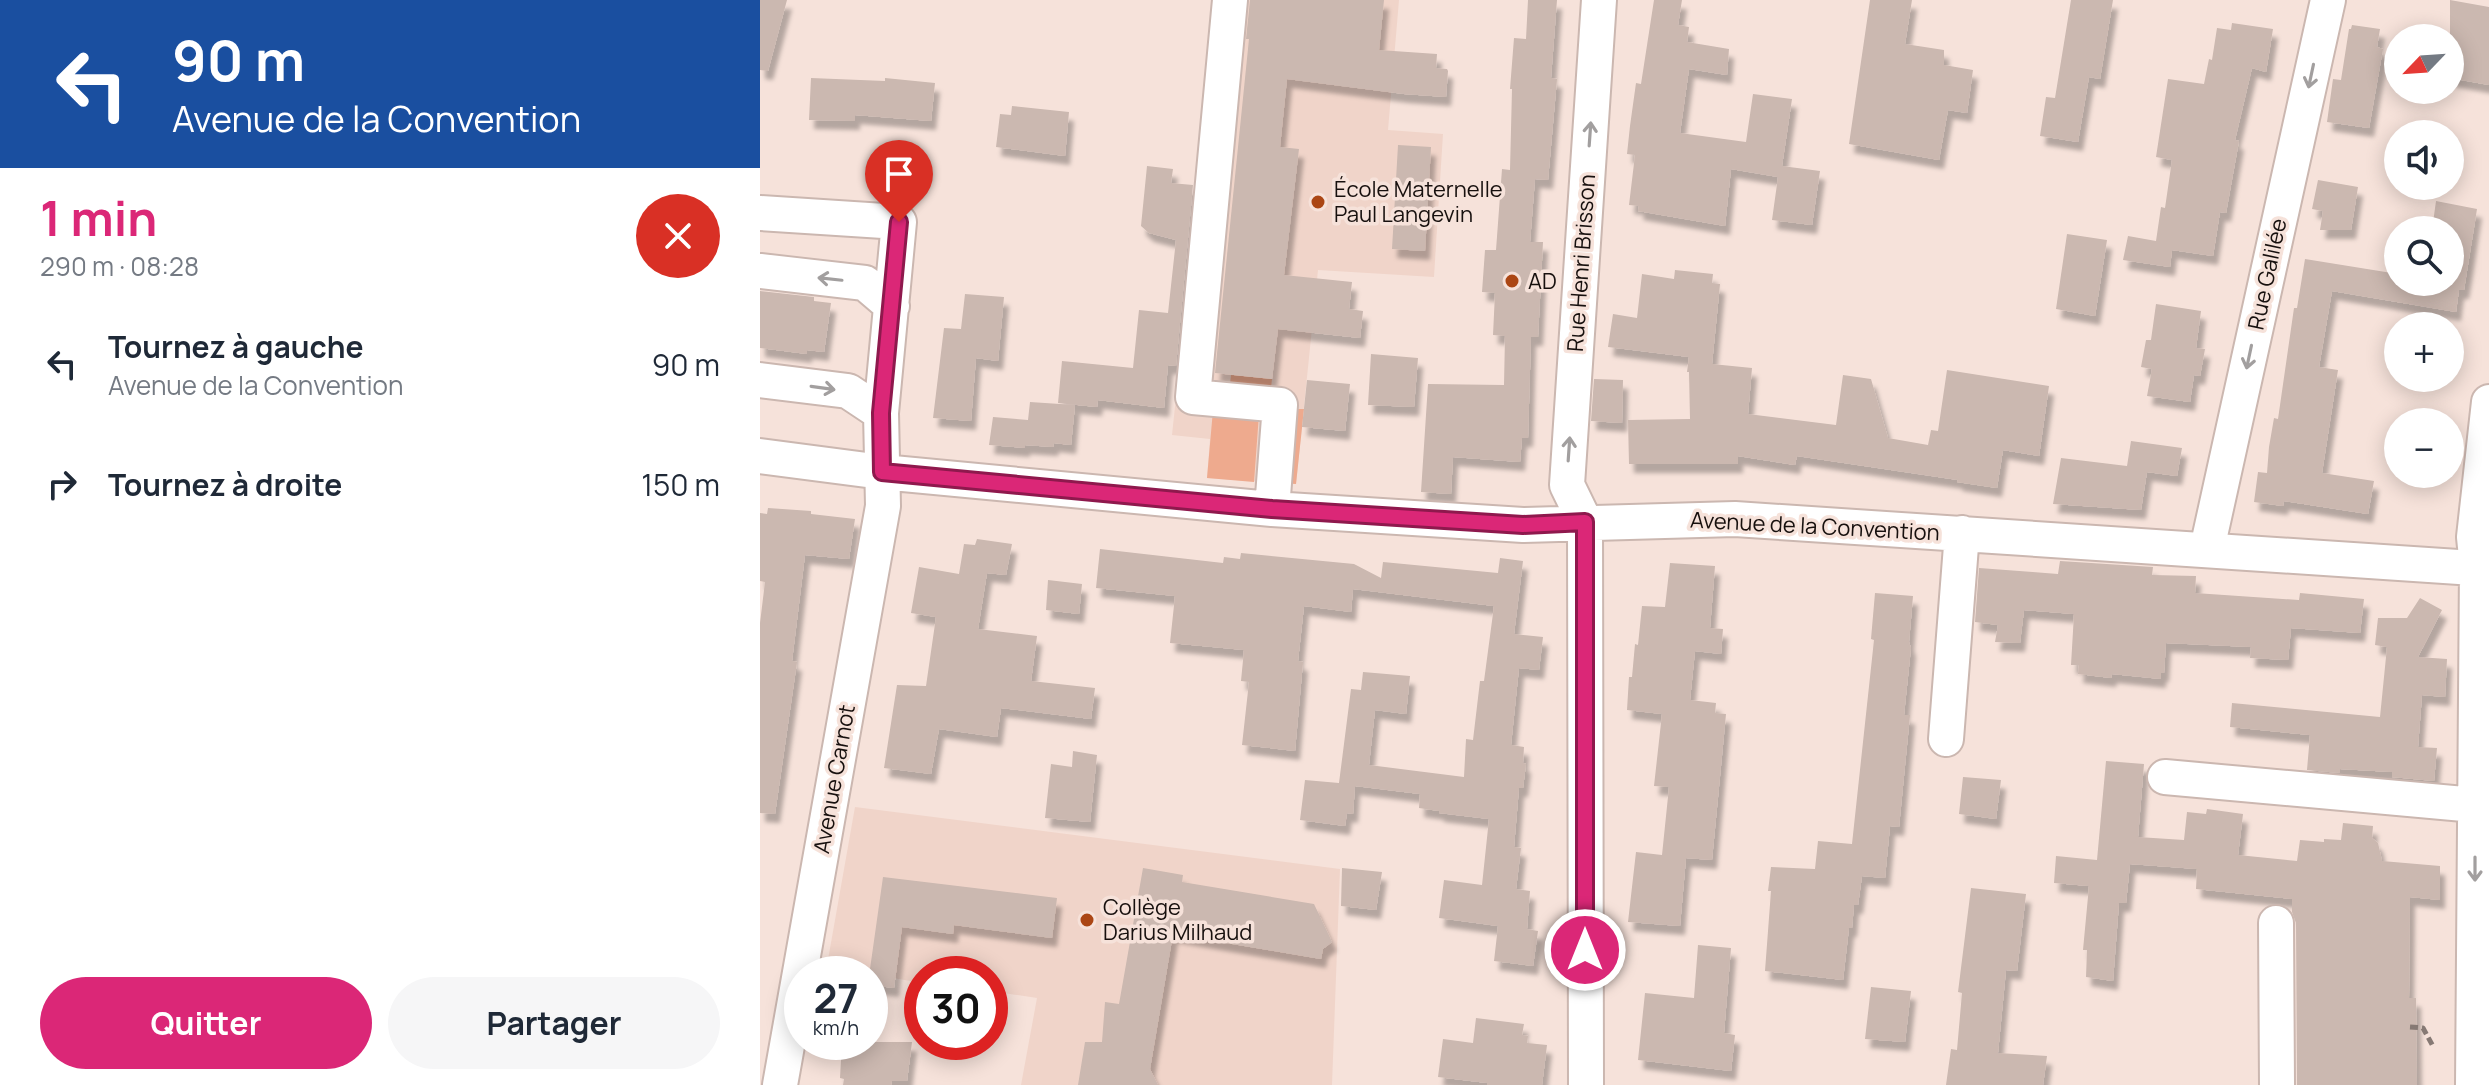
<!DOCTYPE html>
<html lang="fr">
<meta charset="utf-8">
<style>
body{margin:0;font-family:Manrope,sans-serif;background:#f6f6f7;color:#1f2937;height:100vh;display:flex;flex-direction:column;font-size:30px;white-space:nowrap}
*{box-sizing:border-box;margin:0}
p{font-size:26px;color:#747a83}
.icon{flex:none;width:44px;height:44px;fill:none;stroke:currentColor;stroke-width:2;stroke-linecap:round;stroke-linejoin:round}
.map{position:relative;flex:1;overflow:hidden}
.details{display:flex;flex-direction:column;background:#fff;width:760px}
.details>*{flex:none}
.banner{background:#1a4fa0;color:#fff;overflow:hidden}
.needle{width:52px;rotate:245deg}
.fabs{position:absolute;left:1624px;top:24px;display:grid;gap:16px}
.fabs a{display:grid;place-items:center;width:80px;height:80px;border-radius:50%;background:#fff;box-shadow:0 4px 20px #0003;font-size:40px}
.speed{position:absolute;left:24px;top:956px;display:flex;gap:16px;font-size:40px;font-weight:700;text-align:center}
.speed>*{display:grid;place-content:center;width:104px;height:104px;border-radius:50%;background:#fff;box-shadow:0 4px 20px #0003;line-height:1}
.speed small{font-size:20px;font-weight:400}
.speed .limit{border:12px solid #d22;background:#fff;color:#111}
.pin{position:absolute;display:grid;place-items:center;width:68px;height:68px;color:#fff;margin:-82px -34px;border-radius:50% 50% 50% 0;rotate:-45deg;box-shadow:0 0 8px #0007}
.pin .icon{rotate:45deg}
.me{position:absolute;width:88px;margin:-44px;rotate:0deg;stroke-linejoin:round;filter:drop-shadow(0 0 6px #0008)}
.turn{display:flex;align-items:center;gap:28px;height:168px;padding:0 40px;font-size:36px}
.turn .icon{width:104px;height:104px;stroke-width:2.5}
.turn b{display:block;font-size:56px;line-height:68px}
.round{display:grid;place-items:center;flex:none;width:84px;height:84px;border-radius:42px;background:#f6f6f7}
.head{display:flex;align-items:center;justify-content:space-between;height:136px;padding:0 40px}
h1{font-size:48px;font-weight:700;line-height:60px;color:#db2777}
.primary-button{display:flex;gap:16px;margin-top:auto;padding:16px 40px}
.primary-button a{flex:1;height:92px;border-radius:48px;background:#db2777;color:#fff;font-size:32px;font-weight:700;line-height:92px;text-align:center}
.primary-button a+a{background:#f6f6f7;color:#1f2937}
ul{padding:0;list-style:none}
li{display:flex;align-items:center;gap:24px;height:120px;padding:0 40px}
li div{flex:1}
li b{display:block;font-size:30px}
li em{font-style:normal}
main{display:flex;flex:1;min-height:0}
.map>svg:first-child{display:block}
.built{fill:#f0d4c9}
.green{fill:#eeaa8e}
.building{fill:#cbb8b0;filter:url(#shadow)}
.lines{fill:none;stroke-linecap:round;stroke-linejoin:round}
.minor-casing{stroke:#cbb7b0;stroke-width:38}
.path{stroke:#867974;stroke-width:5;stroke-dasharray:8 4;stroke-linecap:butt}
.minor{stroke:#fff;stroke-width:34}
.oneway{stroke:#a29f9f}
.route-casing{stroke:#8e194d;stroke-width:20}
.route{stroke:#db2777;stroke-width:14}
.poi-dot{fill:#ab4614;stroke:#f6e2da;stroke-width:3}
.labels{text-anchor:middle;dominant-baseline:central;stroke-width:7;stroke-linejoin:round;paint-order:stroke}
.poi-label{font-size:22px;fill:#17100e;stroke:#f6e2da;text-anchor:start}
.street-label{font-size:22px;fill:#17100e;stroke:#f6e2da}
</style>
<main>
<section class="details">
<div class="banner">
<div class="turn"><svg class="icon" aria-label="left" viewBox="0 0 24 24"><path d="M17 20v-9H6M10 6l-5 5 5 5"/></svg><div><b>90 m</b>Avenue de la Convention</div></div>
</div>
<div class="head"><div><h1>1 min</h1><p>290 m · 08:28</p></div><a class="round" style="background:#d93025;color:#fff"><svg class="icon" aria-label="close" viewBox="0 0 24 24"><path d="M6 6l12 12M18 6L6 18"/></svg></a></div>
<ul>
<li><svg class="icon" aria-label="left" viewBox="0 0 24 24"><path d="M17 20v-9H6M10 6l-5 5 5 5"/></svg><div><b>Tournez à gauche</b><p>Avenue de la Convention</p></div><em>90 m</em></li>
<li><svg class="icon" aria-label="right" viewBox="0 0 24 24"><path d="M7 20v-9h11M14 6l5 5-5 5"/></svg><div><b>Tournez à droite</b></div><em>150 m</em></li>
</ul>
<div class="primary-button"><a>Quitter</a><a>Partager</a></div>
</section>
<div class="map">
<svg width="1729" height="1085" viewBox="0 0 1729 1085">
<defs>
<filter id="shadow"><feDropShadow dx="5" dy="9" stdDeviation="2" flood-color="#0004"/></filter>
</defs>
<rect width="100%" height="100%" fill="#f6e2da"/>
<path class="built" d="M 458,0 L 639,0 L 628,130 L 683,134 L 674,277 L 558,270 L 536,484 L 447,478 L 450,439 L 412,435 Z
M 95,807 L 580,869 L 572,1085 L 261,1085 L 277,998 L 230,991 L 230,974 L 162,974 L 162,983 L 110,974 L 66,971 Z"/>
<path class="green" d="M 471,375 L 512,379 L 511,388 L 470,384 Z
M 535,409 L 544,409 L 536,484 L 520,483 Z
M 453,410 L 499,414 L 494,482 L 447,478 Z"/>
<path class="building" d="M 0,0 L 27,0 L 8,71 L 0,70 Z
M 490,0 L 624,0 L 619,50 L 677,54 L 676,68 L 687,69 L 688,71 L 686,97 L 644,94 L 527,79 L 520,147 L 539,149 L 524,275 L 592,282 L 589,309 L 603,311 L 600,338 L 518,329 L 512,379 L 455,373 L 489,39 L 486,39 Z
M 768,0 L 797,0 L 791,78 L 797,79 L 788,180 L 775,179 L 770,242 L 783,242 L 778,337 L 771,337 L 768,438 L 762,438 L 760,462 L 693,457 L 691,494 L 661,492 L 668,384 L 744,385 L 745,336 L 733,335 L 735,293 L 722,292 L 725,250 L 736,250 L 742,169 L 750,170 L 752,89 L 750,89 L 754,38 L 766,39 Z
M 894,0 L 922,0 L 918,25 L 929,27 L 927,42 L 969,49 L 967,75 L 929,69 L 920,133 L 986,142 L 993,94 L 1032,99 L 1022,166 L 1060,171 L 1052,225 L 1012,220 L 1018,177 L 971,169 L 965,226 L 878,211 L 879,206 L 869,205 L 875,155 L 867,154 L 870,126 L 876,83 L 881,84 Z
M 1110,0 L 1152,0 L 1145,44 L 1184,50 L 1184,65 L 1213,70 L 1207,113 L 1188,110 L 1179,160 L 1089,144 Z
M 1311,0 L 1353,0 L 1340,79 L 1329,77 L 1318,142 L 1280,136 L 1286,97 L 1295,98 Z
M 1690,0 L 1729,7 L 1729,85 L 1690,78 Z
M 1472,23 L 1513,29 L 1506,72 L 1492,68 L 1475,140 L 1479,141 L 1466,213 L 1460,212 L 1453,256 L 1412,250 L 1410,267 L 1363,260 L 1368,236 L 1396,241 L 1401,207 L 1405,208 L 1412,160 L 1396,157 L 1408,79 L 1444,84 L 1449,59 L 1452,60 L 1457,28 L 1471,30 Z
M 1592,25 L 1620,29 L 1617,47 L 1623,49 L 1609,128 L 1567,122 L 1573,79 L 1581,80 L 1589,29 L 1591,29 Z
M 51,78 L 125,81 L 125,78 L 175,83 L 171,121 L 95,115 L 95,121 L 49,120 Z
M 252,106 L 309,112 L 305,156 L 236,147 L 240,114 L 251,115 Z
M 638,145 L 671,147 L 665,251 L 632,249 Z
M 387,166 L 413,169 L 411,183 L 433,185 L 416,366 L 408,365 L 404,408 L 338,400 L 337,407 L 298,403 L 302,361 L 373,368 L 379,310 L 408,313 L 416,240 L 389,233 L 381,226 Z
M 1558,180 L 1598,187 L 1591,230 L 1560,230 L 1563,211 L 1552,209 Z
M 1676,201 L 1717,209 L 1704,290 L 1699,290 L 1696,312 L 1572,291 L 1559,367 L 1578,370 L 1562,473 L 1614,481 L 1608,514 L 1524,501 L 1523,506 L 1494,502 L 1498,472 L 1507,473 L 1509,447 L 1514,418 L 1518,419 L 1534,308 L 1537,308 L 1545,259 L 1638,274 L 1638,282 L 1690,282 L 1690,230 L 1672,230 Z
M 1307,234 L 1347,240 L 1335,316 L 1296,309 Z
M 915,270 L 953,274 L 952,283 L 960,284 L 952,364 L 992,368 L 988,414 L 1076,425 L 1083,375 L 1111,379 L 1128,438 L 1168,445 L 1171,430 L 1178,431 L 1187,370 L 1289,386 L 1279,456 L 1243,450 L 1237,488 L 1197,482 L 1198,480 L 1037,456 L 1035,465 L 978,456 L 978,464 L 869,464 L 868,420 L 930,419 L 929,372 L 927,372 L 929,357 L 848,347 L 853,314 L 877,318 L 882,274 L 914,279 Z
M 0,291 L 54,297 L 54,301 L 71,303 L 64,352 L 47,350 L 47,354 L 0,348 Z
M 205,294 L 244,297 L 238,361 L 216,358 L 211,421 L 173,418 L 184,328 L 201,329 Z
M 1396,304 L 1441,311 L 1436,348 L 1445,349 L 1440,376 L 1434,375 L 1430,402 L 1387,396 L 1392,369 L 1381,367 L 1386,340 L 1391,340 Z
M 611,354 L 658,358 L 654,407 L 608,405 Z
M 834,379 L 863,380 L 862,423 L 831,421 Z
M 547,380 L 590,384 L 585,431 L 542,427 Z
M 270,402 L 315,405 L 311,445 L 294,443 L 293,447 L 265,445 L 265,448 L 229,445 L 233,417 L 268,420 Z
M 1371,441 L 1422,448 L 1417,476 L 1387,472 L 1381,510 L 1293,504 L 1301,458 L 1367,466 Z
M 8,508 L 51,511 L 51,514 L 95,519 L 89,559 L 45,555 L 32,661 L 37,662 L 15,814 L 0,813 L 0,623 L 5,582 L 0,581 L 0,513 L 7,514 Z
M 217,539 L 252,544 L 246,575 L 227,573 L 218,629 L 277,636 L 271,681 L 335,688 L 331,719 L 241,708 L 237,737 L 179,729 L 171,774 L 124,768 L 137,685 L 166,686 L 176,617 L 151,613 L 159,567 L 199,574 L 204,544 L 215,545 Z
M 340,549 L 463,563 L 464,557 L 480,559 L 481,553 L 594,564 L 621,578 L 623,562 L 738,573 L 740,558 L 763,561 L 754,634 L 783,637 L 779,670 L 759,668 L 751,745 L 764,747 L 763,763 L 766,764 L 763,788 L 759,788 L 754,847 L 761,848 L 756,889 L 770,891 L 767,929 L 778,931 L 773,966 L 734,961 L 738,926 L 679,918 L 684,880 L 722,885 L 729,819 L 679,813 L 679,811 L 659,808 L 660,794 L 595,786 L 593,814 L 587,813 L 585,826 L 540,820 L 545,780 L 579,783 L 591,689 L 601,690 L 603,672 L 650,676 L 646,714 L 615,710 L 609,765 L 704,777 L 706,739 L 713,740 L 720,681 L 724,681 L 734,606 L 593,589 L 591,612 L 544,606 L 538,661 L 543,662 L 535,751 L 482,745 L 489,682 L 481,681 L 484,650 L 410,643 L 415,596 L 336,588 Z
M 1300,561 L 1393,567 L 1392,575 L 1436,576 L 1435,593 L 1539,600 L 1540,593 L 1604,599 L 1600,633 L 1531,628 L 1528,660 L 1490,658 L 1491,647 L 1406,643 L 1404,673 L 1401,673 L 1401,679 L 1352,674 L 1351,678 L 1318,674 L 1319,665 L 1311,665 L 1314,614 L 1264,610 L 1260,643 L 1235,642 L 1238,625 L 1215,622 L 1219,568 L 1298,574 Z
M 910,563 L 955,566 L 950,628 L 963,629 L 961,654 L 935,651 L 930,700 L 956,703 L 955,713 L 966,714 L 952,860 L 926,858 L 920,926 L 868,922 L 876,852 L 902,855 L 909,787 L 894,786 L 902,714 L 867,710 L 869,677 L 872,677 L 875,644 L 878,645 L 882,606 L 905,607 Z
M 288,580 L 322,584 L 319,614 L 286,610 Z
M 1115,593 L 1153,596 L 1149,642 L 1151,648 L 1144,715 L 1150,715 L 1139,827 L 1130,826 L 1125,878 L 1102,876 L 1098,905 L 1094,905 L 1092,928 L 1089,928 L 1083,980 L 1005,971 L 1011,891 L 1008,891 L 1011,867 L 1055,869 L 1058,841 L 1092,844 L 1114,640 L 1111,639 Z
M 1660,598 L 1682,610 L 1658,657 L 1687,659 L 1685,697 L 1662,695 L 1658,747 L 1677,748 L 1674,781 L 1632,777 L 1632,772 L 1580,769 L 1580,773 L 1547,770 L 1550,735 L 1470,727 L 1472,703 L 1620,717 L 1627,647 L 1615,645 L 1618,618 L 1647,618 Z
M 313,751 L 337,755 L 330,822 L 285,818 L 291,764 L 312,767 Z
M 1346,761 L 1384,764 L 1378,837 L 1424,840 L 1427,812 L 1446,814 L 1447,809 L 1483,814 L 1478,855 L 1537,861 L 1540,840 L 1564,842 L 1564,839 L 1581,840 L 1583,823 L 1613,826 L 1612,838 L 1618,843 L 1622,861 L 1680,866 L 1680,900 L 1650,897 L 1649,998 L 1656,998 L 1657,1085 L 1537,1085 L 1536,923 L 1532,912 L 1532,899 L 1436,889 L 1437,869 L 1370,864 L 1366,903 L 1359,903 L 1353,981 L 1326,977 L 1327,950 L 1323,950 L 1329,886 L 1294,883 L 1296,856 L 1337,860 Z
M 1203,777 L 1241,780 L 1236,819 L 1199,814 Z
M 383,868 L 423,875 L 422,882 L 554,904 L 572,942 L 563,949 L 561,959 L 413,934 L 390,1069 L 398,1085 L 318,1085 L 325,1042 L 342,1042 L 345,1002 L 359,1004 Z
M 582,868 L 622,872 L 616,910 L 581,906 Z
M 123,877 L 297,898 L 292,938 L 194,925 L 193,934 L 142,927 L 134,988 L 110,985 L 110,969 Z
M 1211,888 L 1266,894 L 1257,971 L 1246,970 L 1238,1053 L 1287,1056 L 1283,1085 L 1186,1085 L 1191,1049 L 1197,1050 L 1202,993 L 1198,992 Z
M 938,945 L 971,948 L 964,1033 L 975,1035 L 971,1071 L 878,1060 L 885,993 L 934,998 Z
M 1111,987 L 1151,991 L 1145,1042 L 1105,1039 Z
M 716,1018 L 764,1024 L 762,1035 L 768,1036 L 767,1043 L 787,1045 L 782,1085 L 727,1085 L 727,1083 L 678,1077 L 683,1039 L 713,1043 Z
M 82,1042 L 152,1042 L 147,1081 L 132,1081 L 131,1085 L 83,1085 L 84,1079 L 80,1078 Z"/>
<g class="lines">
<g class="minor-casing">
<path id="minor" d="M 470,0 L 433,397 L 520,405 L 512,509
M 0,213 L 139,222 L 121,413 L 123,506 L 20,1085
M 0,271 L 105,283 L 132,306
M 0,380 L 88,391 L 121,413
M 0,456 L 122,472 L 512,509 L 763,525 L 975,519 L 1729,569
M 1447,549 L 1568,0
M 1186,739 L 1202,533
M 1405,777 L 1715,805
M 1516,923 L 1517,1085
M 826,1085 L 825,522 L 807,485 L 839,0
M 1713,1085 L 1717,567 L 1714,537 L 1729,402"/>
</g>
<path class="path" d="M 1650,1027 L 1663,1028 L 1674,1048"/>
<use href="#minor" class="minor"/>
</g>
<defs><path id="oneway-shaft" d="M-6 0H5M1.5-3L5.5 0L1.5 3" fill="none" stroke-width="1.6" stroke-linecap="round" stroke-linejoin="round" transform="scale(2)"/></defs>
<g class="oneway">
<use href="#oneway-shaft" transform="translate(1551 76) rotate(102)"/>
<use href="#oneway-shaft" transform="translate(830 134) rotate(-86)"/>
<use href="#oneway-shaft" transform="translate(70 279) rotate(-174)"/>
<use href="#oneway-shaft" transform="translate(1489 357) rotate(102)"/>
<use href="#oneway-shaft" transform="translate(63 388) rotate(8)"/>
<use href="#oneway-shaft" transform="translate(809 449) rotate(-86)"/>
<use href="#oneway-shaft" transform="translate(1715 869) rotate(90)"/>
</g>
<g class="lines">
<g class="route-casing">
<path id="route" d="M 139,222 L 121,413 L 122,472 L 512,509 L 763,525 L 825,522 L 825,950"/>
</g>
<use href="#route" class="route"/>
</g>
<g class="poi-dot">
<circle cx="558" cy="202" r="8"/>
<circle cx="752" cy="281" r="8"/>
<circle cx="327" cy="920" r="8"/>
</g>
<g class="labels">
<g class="poi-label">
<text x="574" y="189">École Maternelle<tspan x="574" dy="25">Paul Langevin</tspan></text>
<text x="768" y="281">AD</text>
<text x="343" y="907">Collège<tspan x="343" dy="25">Darius Milhaud</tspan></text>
</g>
<g class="street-label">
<text transform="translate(821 263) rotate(-86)">Rue Henri Brisson</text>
<text transform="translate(1507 274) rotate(-78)">Rue Galilée</text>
<text transform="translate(1055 526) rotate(3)">Avenue de la Convention</text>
<text transform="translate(74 779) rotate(-80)">Avenue Carnot</text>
</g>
</g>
</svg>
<div class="fabs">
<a><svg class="needle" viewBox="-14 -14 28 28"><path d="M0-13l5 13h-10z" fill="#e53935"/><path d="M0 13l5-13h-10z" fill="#747a83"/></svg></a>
<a><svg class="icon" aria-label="sound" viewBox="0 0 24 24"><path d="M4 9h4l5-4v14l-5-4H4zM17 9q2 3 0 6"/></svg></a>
<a><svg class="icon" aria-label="search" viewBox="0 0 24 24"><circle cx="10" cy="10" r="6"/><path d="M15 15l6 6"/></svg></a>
<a>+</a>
<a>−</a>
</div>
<div class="speed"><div>27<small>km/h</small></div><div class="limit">30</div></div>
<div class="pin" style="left:139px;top:222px;background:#d93025"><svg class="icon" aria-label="arrive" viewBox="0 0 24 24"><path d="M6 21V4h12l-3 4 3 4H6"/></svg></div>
<svg class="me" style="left:825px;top:950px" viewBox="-20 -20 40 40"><circle r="17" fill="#db2777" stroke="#fff" stroke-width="3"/><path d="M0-11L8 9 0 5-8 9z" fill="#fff"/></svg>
</div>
</main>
